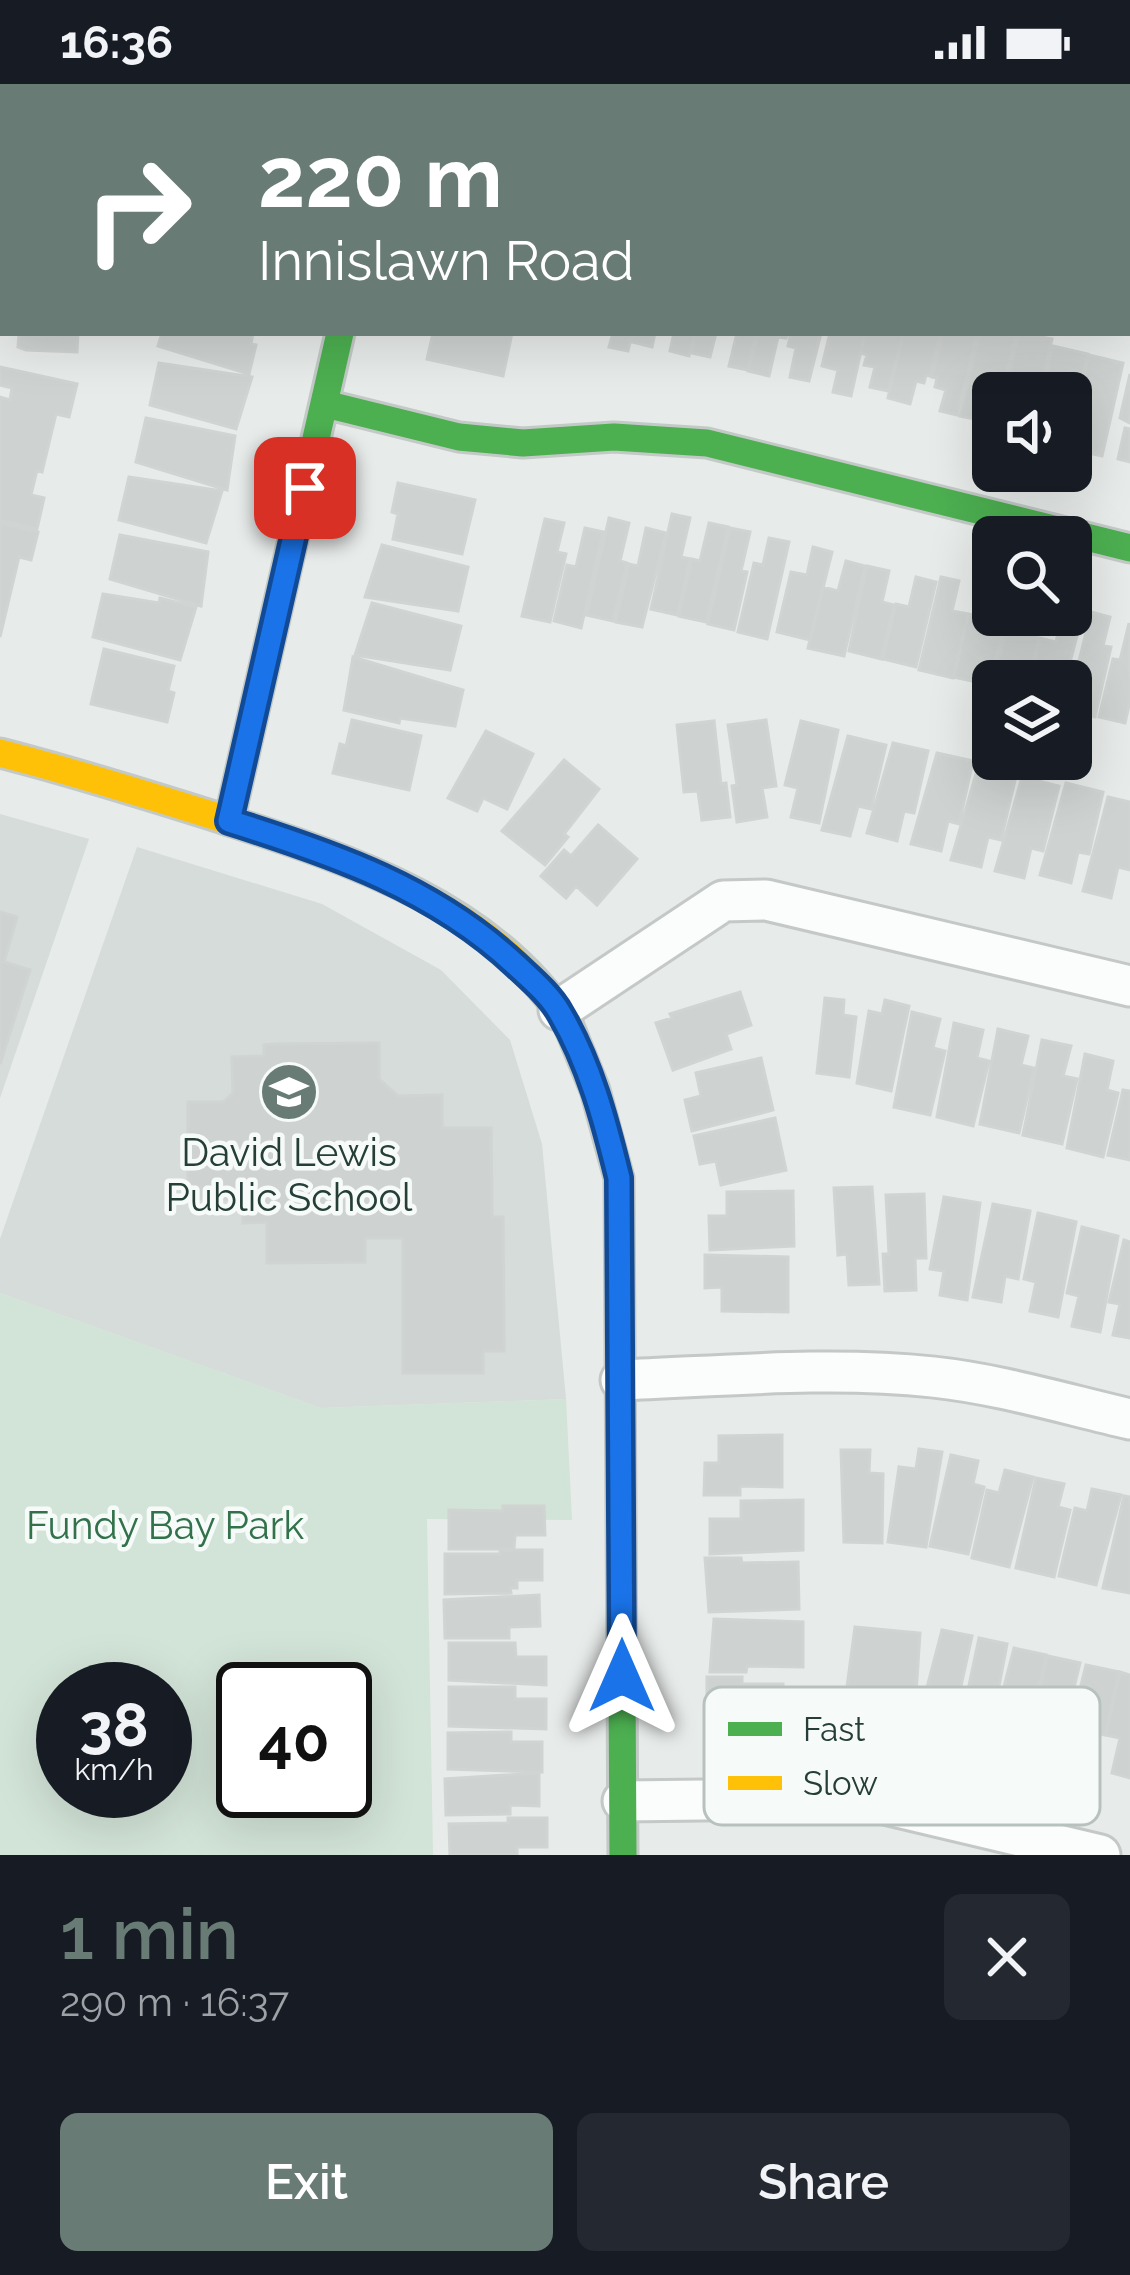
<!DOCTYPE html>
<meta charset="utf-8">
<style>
body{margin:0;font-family:Raleway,sans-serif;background:#242831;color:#f1f3f6;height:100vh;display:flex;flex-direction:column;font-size:45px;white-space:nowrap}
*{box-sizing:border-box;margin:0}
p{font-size:39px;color:#9ea1a6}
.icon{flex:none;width:66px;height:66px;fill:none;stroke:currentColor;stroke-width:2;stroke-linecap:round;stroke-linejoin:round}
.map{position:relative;height:1771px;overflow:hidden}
.drawer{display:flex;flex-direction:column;background:#171b24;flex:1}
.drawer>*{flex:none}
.banner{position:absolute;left:0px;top:0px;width:1131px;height:252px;box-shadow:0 12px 48px #0002;background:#697b75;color:#fff;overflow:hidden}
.controls{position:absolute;left:972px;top:288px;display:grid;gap:24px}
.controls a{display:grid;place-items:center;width:120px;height:120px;border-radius:18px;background:#171b24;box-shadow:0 12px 48px #0002;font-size:60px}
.speed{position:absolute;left:36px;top:1578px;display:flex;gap:24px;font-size:60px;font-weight:700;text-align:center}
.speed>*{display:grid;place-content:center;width:156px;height:156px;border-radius:50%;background:#171b24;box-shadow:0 12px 48px #0002;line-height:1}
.speed small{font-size:30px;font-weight:400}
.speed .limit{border:6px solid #111;border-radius:18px;background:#fff;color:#111}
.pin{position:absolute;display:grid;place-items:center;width:102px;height:102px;color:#fff;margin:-51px;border-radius:24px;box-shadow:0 6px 18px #0006}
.me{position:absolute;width:132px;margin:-66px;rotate:0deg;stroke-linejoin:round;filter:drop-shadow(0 0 9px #0008)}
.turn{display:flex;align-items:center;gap:42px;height:252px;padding:0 60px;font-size:54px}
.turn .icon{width:156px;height:156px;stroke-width:2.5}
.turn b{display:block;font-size:84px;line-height:102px}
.round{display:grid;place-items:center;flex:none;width:126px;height:126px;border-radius:18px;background:#242831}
.head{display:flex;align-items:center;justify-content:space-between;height:204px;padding:0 60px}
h1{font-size:72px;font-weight:600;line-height:90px;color:#697b75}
.button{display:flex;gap:24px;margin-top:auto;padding:24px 60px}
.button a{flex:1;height:138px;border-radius:18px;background:#697b75;color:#fff;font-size:48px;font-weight:600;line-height:138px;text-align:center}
.button a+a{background:#242831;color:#f1f3f6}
.status{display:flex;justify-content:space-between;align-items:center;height:84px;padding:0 60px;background:#171b24;direction:ltr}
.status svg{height:33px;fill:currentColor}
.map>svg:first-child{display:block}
.built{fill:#d5dcd9}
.green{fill:#d2e3d7;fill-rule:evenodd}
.building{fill:#ced3d1;stroke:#d0d4d2;stroke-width:3}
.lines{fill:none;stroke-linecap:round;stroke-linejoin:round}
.street-casing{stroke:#c4c8c6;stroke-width:45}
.fast-casing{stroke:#c3c9c6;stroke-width:33}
.slow-casing{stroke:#c3c9c6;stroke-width:33}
.street{stroke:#fbfcfc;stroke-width:39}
.fast{stroke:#4caf50;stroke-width:27}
.slow{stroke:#ffc107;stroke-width:27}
.route-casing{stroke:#114b97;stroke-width:30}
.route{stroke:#1a73e8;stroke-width:21}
.labels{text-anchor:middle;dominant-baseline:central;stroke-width:9;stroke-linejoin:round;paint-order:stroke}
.poi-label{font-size:39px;fill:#253e37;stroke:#f6faf8}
.park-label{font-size:39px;fill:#32724b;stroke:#f6faf8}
.key{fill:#f6faf8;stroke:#b7c2be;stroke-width:3}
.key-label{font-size:33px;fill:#253e37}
</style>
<div class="status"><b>16:36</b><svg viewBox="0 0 49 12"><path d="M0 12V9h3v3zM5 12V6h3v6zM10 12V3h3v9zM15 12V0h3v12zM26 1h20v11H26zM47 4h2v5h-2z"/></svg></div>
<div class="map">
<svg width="1130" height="1771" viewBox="0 0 1130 1771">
<rect width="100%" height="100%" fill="#e7ebe9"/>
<path class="built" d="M 0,730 L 89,755 L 0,1014 Z
M 137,763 L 322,820 L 441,886 L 510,956 L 542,1060 L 566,1315 L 321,1324 L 0,1209 L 0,1155 Z"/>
<path class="green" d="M 737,0 L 1130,0 L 1130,95 L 1128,3 Z
M 0,1209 L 321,1324 L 566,1315 L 572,1436 L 427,1435 L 433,1771 L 0,1771 ZM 63,1605 L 165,1605 L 165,1707 L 63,1707 ZM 243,1605 L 345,1605 L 345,1707 L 243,1707 Z"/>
<path class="building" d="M 19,249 L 78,249 L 77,268 L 26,266 L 18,263 Z
M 162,249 L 253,249 L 251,260 L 256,261 L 249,290 L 158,262 Z
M 433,249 L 512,249 L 503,292 L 427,275 Z
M 613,249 L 632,249 L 628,267 L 609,263 Z
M 634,249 L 655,249 L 652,263 L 632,258 Z
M 674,249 L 695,249 L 689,272 L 670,267 Z
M 696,249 L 716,249 L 710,273 L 692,269 Z
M 737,249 L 756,249 L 748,286 L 729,282 Z
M 759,249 L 788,249 L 786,254 L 778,253 L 769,292 L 748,287 Z
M 791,249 L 821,249 L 809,297 L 790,293 L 796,264 L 788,262 Z
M 830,249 L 865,249 L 851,312 L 833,308 L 838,286 L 822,282 Z
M 866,249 L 903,249 L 888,307 L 870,303 L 875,283 L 864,281 L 867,271 L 861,269 Z
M 904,249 L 940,249 L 930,292 L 926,291 L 924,299 L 916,297 L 910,320 L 888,314 Z
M 943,249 L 977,249 L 957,331 L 940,327 L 946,306 L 935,303 L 937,294 L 932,293 Z
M 980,249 L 1016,249 L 1002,308 L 993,309 L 993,317 L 985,315 L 980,336 L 960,332 Z
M 1019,249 L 1052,255 L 1039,309 L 1004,309 Z
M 1053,262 L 1088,270 L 1071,340 L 1071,309 L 1042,309 Z
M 1089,271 L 1123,279 L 1102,372 L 1084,368 L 1089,345 L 1078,342 L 1080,334 L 1074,333 Z
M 159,279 L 252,293 L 236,345 L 150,321 Z
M 0,283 L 77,300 L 69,333 L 56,330 L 42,388 L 37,386 L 31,411 L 44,414 L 37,445 L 0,436 L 0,313 L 10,316 L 12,304 L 0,301 Z
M 1130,290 L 1130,339 L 1120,334 Z
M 146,334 L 235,352 L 227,406 L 136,378 Z
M 1125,344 L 1130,345 L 1130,378 L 1118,375 Z
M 129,393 L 222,407 L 206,459 L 119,436 Z
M 398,399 L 475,416 L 462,470 L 393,455 L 398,430 L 392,428 Z
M 672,430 L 690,434 L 681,473 L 690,475 L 677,531 L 651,525 Z
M 609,434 L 629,439 L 620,477 L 627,479 L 613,537 L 587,531 Z
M 545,435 L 564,439 L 557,468 L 566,470 L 550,538 L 522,532 Z
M 0,439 L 38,448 L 31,476 L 19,473 L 0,553 Z
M 709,439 L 728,443 L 706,538 L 679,532 L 692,475 L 700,477 Z
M 585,444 L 603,448 L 581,544 L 554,537 L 567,481 L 576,483 Z
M 646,444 L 666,449 L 642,543 L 616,538 L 629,480 L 638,482 Z
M 730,444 L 750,448 L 741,487 L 747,488 L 734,546 L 708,540 Z
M 120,451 L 208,468 L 201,522 L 110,495 Z
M 769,454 L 789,458 L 767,555 L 738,548 L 754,479 L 763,481 Z
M 382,461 L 468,483 L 458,527 L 365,513 Z
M 813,463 L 832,468 L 810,556 L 777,548 L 791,488 L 807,491 Z
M 846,477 L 865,482 L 844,572 L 808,564 L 823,503 L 838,507 Z
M 867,482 L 889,487 L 882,518 L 894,521 L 881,575 L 849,567 Z
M 916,493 L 936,498 L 916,583 L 883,575 L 896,520 L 909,523 Z
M 941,493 L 959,497 L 952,527 L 968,530 L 953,594 L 919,586 Z
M 991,505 L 993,531 L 1006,531 L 990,601 L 954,593 L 969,530 L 984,534 Z
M 103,510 L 159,519 L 160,514 L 196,523 L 180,576 L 93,553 Z
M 372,519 L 461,542 L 450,586 L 355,571 Z
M 1091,528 L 1110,533 L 1103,562 L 1111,563 L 1095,633 L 1071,627 L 1071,610 Z
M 1009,531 L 1028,531 L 1024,550 L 1039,554 L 1029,597 L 994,597 Z
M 1062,531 L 1082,533 L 1065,597 L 1030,597 L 1040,554 L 1056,558 Z
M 1129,539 L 1130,617 L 1125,639 L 1099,633 L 1113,575 L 1120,576 Z
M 104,565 L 174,582 L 168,607 L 174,609 L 167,638 L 91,620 Z
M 353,573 L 463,606 L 455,642 L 400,634 L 399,639 L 344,626 Z
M 352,636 L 421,652 L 409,706 L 333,689 L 340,660 L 346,662 Z
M 766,636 L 776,702 L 762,704 L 767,733 L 737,738 L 732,702 L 737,701 L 728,641 Z
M 714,637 L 721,700 L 726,699 L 730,733 L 702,736 L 698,707 L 684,708 L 677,641 Z
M 801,637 L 838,646 L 819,739 L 791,733 L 798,704 L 785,701 Z
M 486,647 L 533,670 L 507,725 L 483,714 L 477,727 L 448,714 Z
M 848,652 L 886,661 L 871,725 L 858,722 L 850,752 L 822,746 Z
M 893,659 L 928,667 L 914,729 L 904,727 L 897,757 L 867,749 Z
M 937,669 L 973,677 L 959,740 L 948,737 L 941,767 L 911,760 Z
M 564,676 L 599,705 L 564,750 L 568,753 L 545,781 L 502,747 Z
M 978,683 L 1016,692 L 1001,756 L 988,753 L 981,783 L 951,776 Z
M 1022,693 L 1059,702 L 1043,767 L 1031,764 L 1024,794 L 995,787 Z
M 1066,699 L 1103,708 L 1089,770 L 1078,768 L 1071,799 L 1040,791 Z
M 1108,713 L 1130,718 L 1130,786 L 1118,783 L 1111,814 L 1083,807 Z
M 598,741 L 637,775 L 597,821 L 576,802 L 566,814 L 541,792 L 564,766 L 571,772 Z
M 0,828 L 17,833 L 4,878 L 30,886 L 0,980 Z
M 740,908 L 751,941 L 726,950 L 731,965 L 673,986 L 656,939 L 672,934 L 670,930 Z
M 825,914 L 844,916 L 843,931 L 856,933 L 849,993 L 817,989 Z
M 885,916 L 909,922 L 891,1007 L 857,999 L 869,927 L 882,930 Z
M 912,928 L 940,935 L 933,964 L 945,967 L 930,1031 L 894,1023 Z
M 954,939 L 983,946 L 977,974 L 989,977 L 973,1042 L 937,1033 Z
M 998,945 L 1028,952 L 1021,981 L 1034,984 L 1019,1049 L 980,1040 Z
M 1042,956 L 1071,962 L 1063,992 L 1077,995 L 1062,1060 L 1023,1051 Z
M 379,959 L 379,995 L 398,1012 L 442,1011 L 442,1044 L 491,1044 L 492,1133 L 503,1133 L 504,1267 L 483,1267 L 483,1289 L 403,1289 L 403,1154 L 365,1154 L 365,1178 L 267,1179 L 267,1138 L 243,1139 L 243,1115 L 188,1115 L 188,1018 L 223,1018 L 233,1009 L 232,973 L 264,972 L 264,961 L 275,960 Z
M 1085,970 L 1113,977 L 1107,1006 L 1118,1009 L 1103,1073 L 1067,1064 Z
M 761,974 L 773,1026 L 692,1047 L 685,1016 L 701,1012 L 696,989 Z
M 1123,1006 L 1130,1007 L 1130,1076 L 1108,1071 Z
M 775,1034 L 786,1086 L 721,1101 L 716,1077 L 700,1080 L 694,1052 Z
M 872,1103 L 879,1200 L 849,1201 L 847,1170 L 838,1171 L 834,1104 Z
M 793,1107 L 794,1162 L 710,1166 L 709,1132 L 727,1132 L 727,1108 Z
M 924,1110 L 926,1174 L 915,1174 L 916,1206 L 885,1207 L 883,1170 L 889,1170 L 886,1111 Z
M 944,1113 L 980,1119 L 967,1216 L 940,1211 L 944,1187 L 930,1185 Z
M 993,1120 L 1030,1127 L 1018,1195 L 1005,1192 L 1001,1218 L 973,1213 Z
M 1038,1129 L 1076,1138 L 1058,1233 L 1030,1227 L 1036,1198 L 1024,1195 Z
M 1082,1143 L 1118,1152 L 1100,1248 L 1072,1242 L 1079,1212 L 1067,1209 Z
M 1124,1156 L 1130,1158 L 1130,1254 L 1113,1251 L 1120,1220 L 1109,1218 Z
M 705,1171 L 788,1173 L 788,1228 L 722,1227 L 722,1203 L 705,1204 Z
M 782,1351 L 782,1403 L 740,1402 L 740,1411 L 704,1411 L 705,1379 L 719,1379 L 719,1352 Z
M 919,1365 L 942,1368 L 926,1463 L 888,1458 L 899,1383 L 916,1385 Z
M 841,1366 L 870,1366 L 869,1389 L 883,1390 L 882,1459 L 844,1458 Z
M 951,1371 L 978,1377 L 973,1400 L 984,1403 L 968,1470 L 930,1462 Z
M 1005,1386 L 1033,1393 L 1009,1483 L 972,1474 L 987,1406 L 999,1409 Z
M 1036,1394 L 1064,1400 L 1058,1423 L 1070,1426 L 1054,1493 L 1016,1484 Z
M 1092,1405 L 1121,1411 L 1096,1501 L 1059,1492 L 1075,1424 L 1087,1427 Z
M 1124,1412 L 1130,1413 L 1130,1509 L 1103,1504 Z
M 803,1416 L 803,1466 L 710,1470 L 710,1435 L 741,1435 L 741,1417 Z
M 503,1422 L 544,1422 L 545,1451 L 515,1451 L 514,1465 L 449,1465 L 449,1426 L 503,1427 Z
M 500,1466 L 542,1466 L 542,1496 L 517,1496 L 517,1504 L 510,1504 L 511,1509 L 445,1510 L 445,1470 L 500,1470 Z
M 705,1474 L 741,1474 L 742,1479 L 798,1478 L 799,1525 L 709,1528 Z
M 539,1511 L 540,1542 L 509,1543 L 509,1554 L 445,1554 L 444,1516 Z
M 714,1535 L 803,1538 L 803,1583 L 747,1582 L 746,1588 L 710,1588 Z
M 855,1543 L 920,1549 L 914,1640 L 889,1637 L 891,1615 L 870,1613 L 868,1636 L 843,1633 Z
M 942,1546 L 972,1552 L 958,1616 L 943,1612 L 936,1647 L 917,1642 Z
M 979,1554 L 1007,1560 L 988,1660 L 968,1655 L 974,1628 L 964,1625 Z
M 449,1559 L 515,1559 L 516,1573 L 546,1573 L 546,1601 L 449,1596 Z
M 1014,1564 L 1046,1571 L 1032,1634 L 1018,1631 L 1010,1666 L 989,1661 Z
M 1048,1572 L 1080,1579 L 1065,1641 L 1051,1638 L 1043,1673 L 1024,1669 Z
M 1086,1581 L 1119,1588 L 1105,1651 L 1090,1648 L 1082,1682 L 1062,1678 Z
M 1120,1588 L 1130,1591 L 1130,1694 L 1112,1689 L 1120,1654 L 1106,1651 Z
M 707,1593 L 742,1593 L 742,1600 L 783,1600 L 783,1652 L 720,1652 L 721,1625 L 707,1624 Z
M 449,1603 L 515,1603 L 515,1615 L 546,1615 L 546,1645 L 449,1642 Z
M 511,1648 L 511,1658 L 542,1658 L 542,1688 L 448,1685 L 448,1649 Z
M 539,1689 L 539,1722 L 510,1721 L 510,1730 L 446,1731 L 445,1695 Z
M 508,1734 L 547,1734 L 547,1763 L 517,1763 L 517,1771 L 450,1771 L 449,1740 L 508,1739 Z"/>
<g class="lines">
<g class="street-casing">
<path id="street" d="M 559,926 L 723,817 L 766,816 L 1130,902
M 621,1296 C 724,1292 830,1282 933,1293 C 999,1300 1065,1320 1130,1335
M 623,1717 L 860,1714 L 1100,1771"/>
</g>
<g class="fast-casing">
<path id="fast" d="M 444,0 L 456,3
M 395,3 L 396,0
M 325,320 L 459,353 L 523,359 L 614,353 L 707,359 L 1130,464
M 229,737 L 340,249
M 568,940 L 595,1006 L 619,1094 L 623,1771"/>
</g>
<g class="slow-casing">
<path id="slow" d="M 1128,157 L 1130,158
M 0,669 C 71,687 141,709 211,731 C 341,773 491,818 568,940"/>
</g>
<use href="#street" class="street"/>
<use href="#fast" class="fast"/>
<use href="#slow" class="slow"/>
</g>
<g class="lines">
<g class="route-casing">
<path id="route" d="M 305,404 L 229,737 C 334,770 435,805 516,881 C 531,895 550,911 560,929 C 590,980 605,1037 619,1094 L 622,1592"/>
</g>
<use href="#route" class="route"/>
</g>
<defs>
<g id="school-disc" transform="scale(3)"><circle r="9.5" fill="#697b75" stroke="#f6faf8"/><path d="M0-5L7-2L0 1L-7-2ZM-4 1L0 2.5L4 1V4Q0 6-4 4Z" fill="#fff"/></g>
</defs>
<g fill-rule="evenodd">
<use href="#school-disc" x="289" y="1008"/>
</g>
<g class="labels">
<g class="poi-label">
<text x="289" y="1068">David Lewis<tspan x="289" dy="45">Public School</tspan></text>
</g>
<g class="park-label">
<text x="165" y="1441">Fundy Bay Park</text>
</g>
</g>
<rect x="704" y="1603" width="396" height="138" rx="18" class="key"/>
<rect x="728" y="1638" width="54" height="14" fill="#4caf50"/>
<rect x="728" y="1692" width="54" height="14" fill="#ffc107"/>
<g class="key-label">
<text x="803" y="1657">Fast</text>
<text x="803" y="1711">Slow</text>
</g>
</svg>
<div class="controls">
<a><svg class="icon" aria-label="sound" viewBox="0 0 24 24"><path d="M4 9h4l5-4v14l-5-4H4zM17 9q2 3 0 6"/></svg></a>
<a><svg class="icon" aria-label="search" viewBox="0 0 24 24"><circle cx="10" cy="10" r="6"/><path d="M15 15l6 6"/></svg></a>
<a><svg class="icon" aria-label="layers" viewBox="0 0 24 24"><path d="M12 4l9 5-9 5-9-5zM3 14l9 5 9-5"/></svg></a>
</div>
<div class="speed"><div>38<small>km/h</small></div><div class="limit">40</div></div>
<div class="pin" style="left:305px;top:404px;background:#d93025"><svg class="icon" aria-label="arrive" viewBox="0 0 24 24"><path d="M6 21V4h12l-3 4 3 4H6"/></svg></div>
<svg class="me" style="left:622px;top:1592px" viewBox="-20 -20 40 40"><path d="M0-17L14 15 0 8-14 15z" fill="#1a73e8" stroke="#fff" stroke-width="4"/></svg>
<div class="banner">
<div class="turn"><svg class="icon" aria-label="right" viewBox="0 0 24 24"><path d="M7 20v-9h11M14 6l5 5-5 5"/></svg><div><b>220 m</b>Innislawn Road</div></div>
</div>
</div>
<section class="drawer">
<div class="head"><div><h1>1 min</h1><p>290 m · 16:37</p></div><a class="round"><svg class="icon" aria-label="close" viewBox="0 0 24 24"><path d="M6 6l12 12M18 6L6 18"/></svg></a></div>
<div class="button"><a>Exit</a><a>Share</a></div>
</section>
